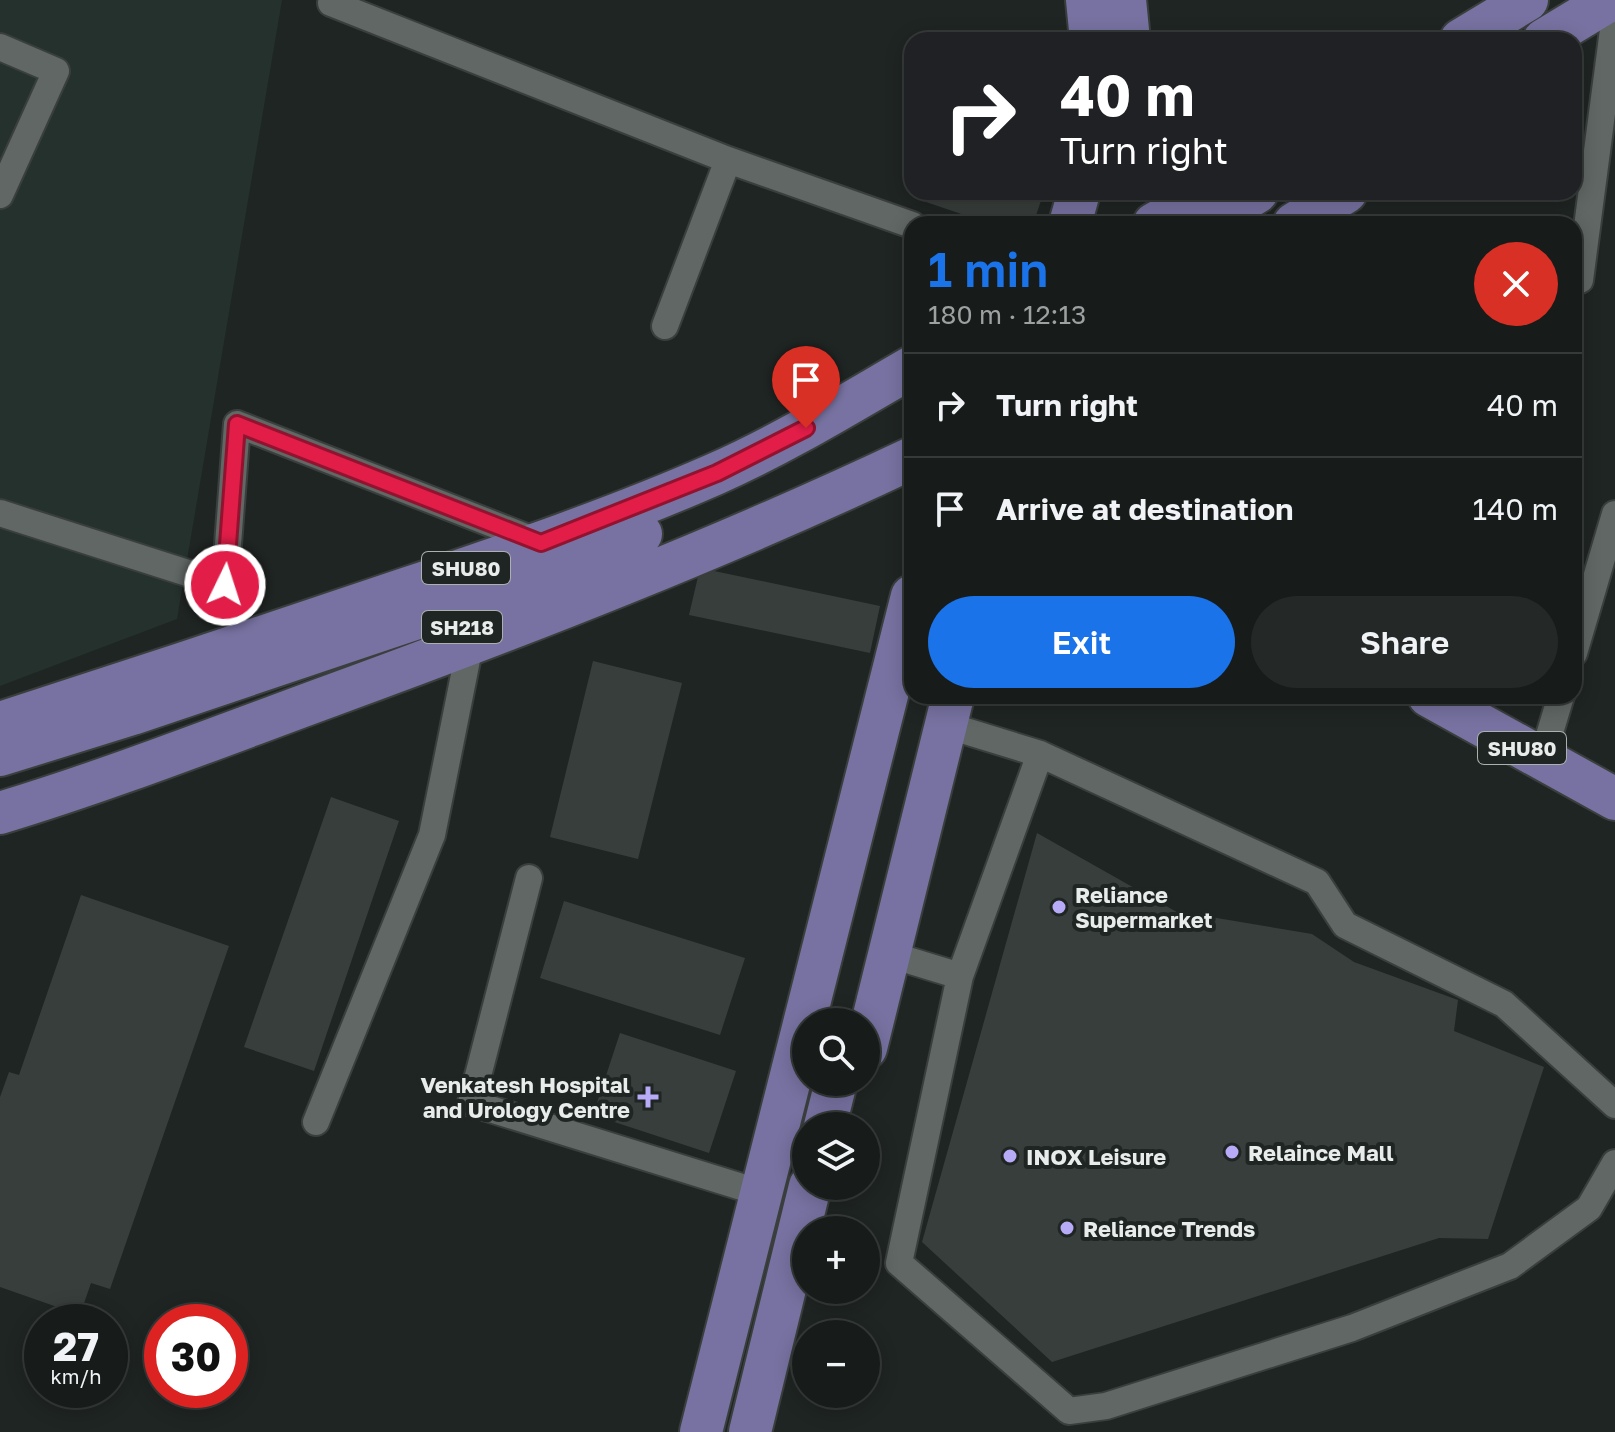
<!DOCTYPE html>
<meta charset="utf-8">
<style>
body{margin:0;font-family:"Golos Text",sans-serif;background:#242927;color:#f1f3f6;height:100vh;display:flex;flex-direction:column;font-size:30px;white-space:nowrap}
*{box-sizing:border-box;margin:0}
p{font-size:26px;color:#9ea1a2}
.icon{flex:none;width:44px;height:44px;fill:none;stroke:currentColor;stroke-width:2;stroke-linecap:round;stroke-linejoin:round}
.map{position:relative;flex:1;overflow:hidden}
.panel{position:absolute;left:904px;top:216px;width:678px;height:488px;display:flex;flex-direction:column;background:#171c1a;border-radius:24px;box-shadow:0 4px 20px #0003,0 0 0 2px #363a39}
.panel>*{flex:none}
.guide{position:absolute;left:904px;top:32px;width:678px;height:168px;border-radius:24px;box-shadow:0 4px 20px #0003,0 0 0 2px #363a39;background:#202124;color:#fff;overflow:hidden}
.buttons{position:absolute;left:792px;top:1008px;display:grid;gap:16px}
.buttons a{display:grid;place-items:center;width:88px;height:88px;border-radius:50%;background:#171c1a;box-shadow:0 4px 20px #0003,0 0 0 2px #363a39;font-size:40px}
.speed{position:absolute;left:24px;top:1304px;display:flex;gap:16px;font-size:40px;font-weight:700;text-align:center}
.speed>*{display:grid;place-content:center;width:104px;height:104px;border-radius:50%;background:#171c1a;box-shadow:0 4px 20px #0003,0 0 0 2px #363a39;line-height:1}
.speed small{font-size:20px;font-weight:400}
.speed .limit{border:12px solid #d22;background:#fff;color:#111}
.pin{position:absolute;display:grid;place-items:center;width:68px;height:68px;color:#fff;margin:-82px -34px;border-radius:50% 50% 50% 0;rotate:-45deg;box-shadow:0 0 8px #0007}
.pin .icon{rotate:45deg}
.me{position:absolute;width:88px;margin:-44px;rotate:4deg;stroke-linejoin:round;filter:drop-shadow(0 0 6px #0008)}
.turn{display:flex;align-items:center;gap:28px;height:168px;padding:0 24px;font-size:36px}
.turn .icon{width:104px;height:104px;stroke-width:2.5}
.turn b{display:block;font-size:56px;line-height:68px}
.round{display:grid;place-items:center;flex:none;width:84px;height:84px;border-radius:42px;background:#242927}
.overview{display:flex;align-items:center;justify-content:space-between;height:136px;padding:0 24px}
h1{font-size:48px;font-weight:600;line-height:60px;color:#1a73e8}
.action{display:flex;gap:16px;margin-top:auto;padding:16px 24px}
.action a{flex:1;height:92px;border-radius:48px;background:#1a73e8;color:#fff;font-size:32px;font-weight:600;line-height:92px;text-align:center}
.action a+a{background:#242927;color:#f1f3f6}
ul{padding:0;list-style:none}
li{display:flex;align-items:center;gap:24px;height:104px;padding:0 24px;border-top:2px solid #363a39}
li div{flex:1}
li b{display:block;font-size:30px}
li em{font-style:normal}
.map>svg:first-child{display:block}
.built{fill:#24312c}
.building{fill:#383e3b}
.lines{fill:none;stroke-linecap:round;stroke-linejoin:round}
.minor-casing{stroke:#3a3f3d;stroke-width:30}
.primary-casing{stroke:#3a3f3d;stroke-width:46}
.minor{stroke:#606764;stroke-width:26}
.primary{stroke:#7772a1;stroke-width:42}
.route-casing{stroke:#92132f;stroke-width:20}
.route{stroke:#e11d48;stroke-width:14}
.poi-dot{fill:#b7abf8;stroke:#1f2523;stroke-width:3}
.labels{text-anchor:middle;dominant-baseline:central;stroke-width:8;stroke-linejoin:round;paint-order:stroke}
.shield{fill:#1f2523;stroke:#acb0ae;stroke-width:2}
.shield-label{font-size:20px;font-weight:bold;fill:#e8ecea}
.poi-label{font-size:22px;font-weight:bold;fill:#e8ecea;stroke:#1f2523;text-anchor:start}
</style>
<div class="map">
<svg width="1615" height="1432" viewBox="0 0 1615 1432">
<rect width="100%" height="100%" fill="#1f2523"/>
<path class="built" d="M 0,0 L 282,0 L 177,619 L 0,686 Z"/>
<path class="building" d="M 919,192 L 1044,192 L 1033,224 L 991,224 L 917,199 Z
M 700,568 L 880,606 L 870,653 L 689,615 Z
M 593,661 L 682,683 L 638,859 L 550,837 Z
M 331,797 L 399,821 L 314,1071 L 244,1047 Z
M 1037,833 L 1175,911 L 1312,934 L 1354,962 L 1458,1000 L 1454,1031 L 1544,1067 L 1488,1239 L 1439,1238 L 1052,1362 L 922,1242 Z
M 81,895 L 229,946 L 110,1289 L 91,1283 L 80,1315 L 0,1287 L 0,1097 L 9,1072 L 19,1075 Z
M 564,901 L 745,958 L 720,1035 L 540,978 Z
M 620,1033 L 736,1071 L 709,1153 L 593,1115 Z"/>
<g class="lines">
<g class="minor-casing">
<path id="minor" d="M 332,0 L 331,3 L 728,160 L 912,225
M 0,47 L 56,71 L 0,195
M 1580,280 L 1613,30
M 665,326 L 728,160
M 0,513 L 225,585 L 237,424 L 541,543
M 1574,653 L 1615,514
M 946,725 L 1040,754 L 1317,882 L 1345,925 L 1504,1004 L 1615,1105
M 1040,754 L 960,976 L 899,1263 L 1069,1411 L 1106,1406 L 1352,1328 L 1510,1266 L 1589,1208 L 1615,1163
M 1542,759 L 1561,696
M 529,878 L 471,1103 L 761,1193
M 888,954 L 960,976
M 316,1122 L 432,835 L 470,645"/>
</g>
<g class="primary-casing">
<path id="primary" d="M 1087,0 L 1091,40
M 1125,0 L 1129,40
M 1461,40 L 1527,0
M 1544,40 L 1610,0
M 1070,224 L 1079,192
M 1154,224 L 1210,192
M 1205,224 L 1257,192
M 1294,224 L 1346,192
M 1429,696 L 1615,799
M 0,723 C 136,679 273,634 408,588 C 512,553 615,518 715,474 C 783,444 848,404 912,367
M 0,755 L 132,714 L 539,577 L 641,534
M 0,813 C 112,779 221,736 330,696 C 527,624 722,548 912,458
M 866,1048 L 953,696
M 825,1126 L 836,1082
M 701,1432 L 912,596
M 750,1432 L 810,1186"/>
</g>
<use href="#minor" class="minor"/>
<use href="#primary" class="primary"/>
</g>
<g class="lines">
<g class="route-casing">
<path id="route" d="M 225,585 L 237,424 L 541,543 L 717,473 L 806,428"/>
</g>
<use href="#route" class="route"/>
</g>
<g class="poi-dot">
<circle cx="1059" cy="907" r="8"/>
<path d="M644 1085h8v8h8v8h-8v8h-8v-8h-8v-8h8z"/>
<circle cx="1232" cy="1152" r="8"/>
<circle cx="1010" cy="1156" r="8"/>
<circle cx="1067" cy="1228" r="8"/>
</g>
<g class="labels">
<g class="shield">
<rect x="422" y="552" width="88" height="32" rx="6"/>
<rect x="422" y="611" width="80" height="32" rx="6"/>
<rect x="1478" y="732" width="88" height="32" rx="6"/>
</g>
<g class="shield-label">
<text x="466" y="568">SHU80</text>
<text x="462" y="627">SH218</text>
<text x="1522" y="748">SHU80</text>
</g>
<g class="poi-label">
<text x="1075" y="894">Reliance<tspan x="1075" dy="25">Supermarket</tspan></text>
<text x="630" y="1084" text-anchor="end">Venkatesh Hospital<tspan x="630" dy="25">and Urology Centre</tspan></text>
<text x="1248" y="1152">Relaince Mall</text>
<text x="1026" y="1156">INOX Leisure</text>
<text x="1083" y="1228">Reliance Trends</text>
</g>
</g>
</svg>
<div class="buttons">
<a><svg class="icon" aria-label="search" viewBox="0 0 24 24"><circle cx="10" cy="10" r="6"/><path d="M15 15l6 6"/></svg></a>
<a><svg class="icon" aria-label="layers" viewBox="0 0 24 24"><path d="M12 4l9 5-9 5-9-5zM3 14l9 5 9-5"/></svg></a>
<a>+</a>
<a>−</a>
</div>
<div class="speed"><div>27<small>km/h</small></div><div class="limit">30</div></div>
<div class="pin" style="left:806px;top:428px;background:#d93025"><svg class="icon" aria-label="arrive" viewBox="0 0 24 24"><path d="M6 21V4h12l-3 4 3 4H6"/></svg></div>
<svg class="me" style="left:225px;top:585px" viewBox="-20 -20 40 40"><circle r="17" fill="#e11d48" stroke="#fff" stroke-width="3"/><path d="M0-11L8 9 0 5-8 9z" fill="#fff"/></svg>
<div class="guide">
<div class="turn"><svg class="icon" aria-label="right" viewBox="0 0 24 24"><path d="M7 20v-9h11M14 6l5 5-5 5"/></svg><div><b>40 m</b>Turn right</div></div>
</div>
<section class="panel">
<div class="overview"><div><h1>1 min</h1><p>180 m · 12:13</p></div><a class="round" style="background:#d93025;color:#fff"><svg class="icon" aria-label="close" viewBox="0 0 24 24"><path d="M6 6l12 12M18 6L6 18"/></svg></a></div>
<ul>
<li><svg class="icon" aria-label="right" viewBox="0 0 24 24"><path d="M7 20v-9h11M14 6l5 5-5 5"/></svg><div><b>Turn right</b></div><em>40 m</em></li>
<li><svg class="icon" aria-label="arrive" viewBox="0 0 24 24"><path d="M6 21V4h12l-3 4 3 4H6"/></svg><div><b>Arrive at destination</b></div><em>140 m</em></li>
</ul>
<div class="action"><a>Exit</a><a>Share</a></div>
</section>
</div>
